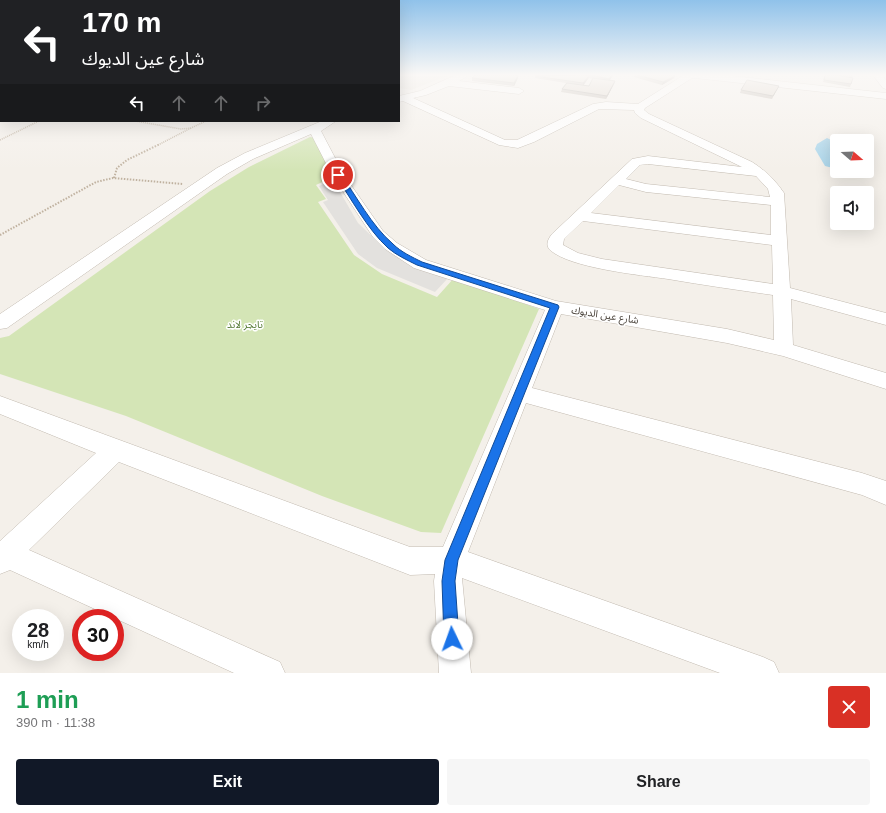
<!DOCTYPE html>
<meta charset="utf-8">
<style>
body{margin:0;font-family:Helvetica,"Noto Sans Arabic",sans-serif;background:#f6f6f6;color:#202124;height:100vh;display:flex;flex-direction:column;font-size:15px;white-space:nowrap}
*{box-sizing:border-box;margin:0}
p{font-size:13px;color:#757577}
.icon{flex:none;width:22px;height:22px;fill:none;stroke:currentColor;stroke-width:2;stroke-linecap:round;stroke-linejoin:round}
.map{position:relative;height:673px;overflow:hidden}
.sheet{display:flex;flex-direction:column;background:#fff;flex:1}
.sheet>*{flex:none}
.guide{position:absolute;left:0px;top:0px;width:400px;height:122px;box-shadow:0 4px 16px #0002;background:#202124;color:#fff;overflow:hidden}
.needle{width:26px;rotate:109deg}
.tools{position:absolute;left:830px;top:134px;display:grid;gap:8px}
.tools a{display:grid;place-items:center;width:44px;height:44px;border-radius:4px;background:#fff;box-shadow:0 4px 16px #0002;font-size:20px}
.speed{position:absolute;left:12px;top:609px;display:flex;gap:8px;font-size:20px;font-weight:700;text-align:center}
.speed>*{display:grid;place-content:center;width:52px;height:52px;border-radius:50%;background:#fff;box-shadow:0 4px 16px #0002;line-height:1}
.speed small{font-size:10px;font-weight:400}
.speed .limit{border:6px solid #d22;background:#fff;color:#111}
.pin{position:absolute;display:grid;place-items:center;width:34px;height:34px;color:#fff;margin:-17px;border:2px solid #fff;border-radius:50%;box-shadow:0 1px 4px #0007}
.me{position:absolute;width:44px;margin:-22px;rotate:357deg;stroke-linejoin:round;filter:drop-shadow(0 0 3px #0008)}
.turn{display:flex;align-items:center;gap:14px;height:84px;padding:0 16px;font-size:18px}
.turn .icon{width:52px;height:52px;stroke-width:2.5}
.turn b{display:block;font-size:28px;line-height:34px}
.lanes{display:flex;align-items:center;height:38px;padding:0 16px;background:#0003;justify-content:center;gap:20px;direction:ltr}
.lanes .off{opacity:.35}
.round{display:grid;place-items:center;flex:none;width:42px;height:42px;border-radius:4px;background:#f6f6f6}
.head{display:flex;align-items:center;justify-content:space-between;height:68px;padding:0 16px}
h1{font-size:24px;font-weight:600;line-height:30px;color:#1e9e55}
.button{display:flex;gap:8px;margin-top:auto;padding:8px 16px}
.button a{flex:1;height:46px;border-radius:4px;background:#111827;color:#fff;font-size:16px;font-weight:600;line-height:46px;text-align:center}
.button a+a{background:#f6f6f6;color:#202124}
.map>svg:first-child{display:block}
.residential{fill:#e7e2d9}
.green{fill:#d4e5b6}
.parking{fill:#e3e1de}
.water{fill:#acd7ec}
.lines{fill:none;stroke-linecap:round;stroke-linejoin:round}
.minor-casing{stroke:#c2bab0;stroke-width:1}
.path-far1{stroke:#c0b2a0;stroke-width:1.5;stroke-dasharray:1 1;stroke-linecap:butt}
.path{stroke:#c0b2a0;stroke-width:2;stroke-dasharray:1.5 1.5;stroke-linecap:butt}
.minor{fill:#fff;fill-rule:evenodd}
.wall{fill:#bab1a8;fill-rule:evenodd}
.shaded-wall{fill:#979088}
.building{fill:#d8cec3;stroke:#979088}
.route{fill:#1a73e8;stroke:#114b97}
.labels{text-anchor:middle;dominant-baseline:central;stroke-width:3;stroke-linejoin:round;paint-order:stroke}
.street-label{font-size:10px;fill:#484139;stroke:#fff}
.park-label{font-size:10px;fill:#50762f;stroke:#fff}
</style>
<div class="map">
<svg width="886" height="673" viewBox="0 0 886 673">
<rect width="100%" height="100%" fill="#f4f0ea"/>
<path class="residential" d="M 399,75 L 449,75 L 411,90 L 399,88 Z"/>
<path class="green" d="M 310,137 L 315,138 L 335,176 L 316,185 L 326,199 L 318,202 L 354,255 L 382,274 L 437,297 L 454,278 L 539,309 L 441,533 L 421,532 L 322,496 L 126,416 L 0,374 L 0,338 L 9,336 L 210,191 L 249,167 Z"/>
<path class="parking" d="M 333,180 L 358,223 L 384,248 L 405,262 L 448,278 L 435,292 L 377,268 L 358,254 L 323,202 L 328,200 L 319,186 Z"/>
<path class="water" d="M 827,138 L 837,143 L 837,169 L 825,166 L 815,149 L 817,144 Z"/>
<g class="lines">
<g class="minor-casing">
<path id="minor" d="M 456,75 L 469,75 L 459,81 L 519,88 L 524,91 L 519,94 L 449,86 L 426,95 L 413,98 L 505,140 L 517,140 L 593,104 L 606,102 L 638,104 L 684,75 L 724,75 L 886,93 L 886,99 L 695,78 L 692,78 L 645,108 L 644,110 L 649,114 L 752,162 C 766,171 775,180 784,193 L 790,288 L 886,313 L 886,325 L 791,299 L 793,345 L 886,373 L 886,389 L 783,356 L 727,343 L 561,314 L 532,388 L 862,473 L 886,481 L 886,505 L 862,495 L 526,403 L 468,552 L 763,657 L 774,662 L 779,673 L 720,673 L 462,578 L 471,673 L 439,673 L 434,581 L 435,574 L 410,575 L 119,462 L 29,550 L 280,662 L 285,673 L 234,673 L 10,570 L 0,574 L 0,541 L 96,453 L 0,414 L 0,396 L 410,547 L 443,547 L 545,310 L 414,268 L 385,249 L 373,237 L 332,175 L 311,134 L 253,159 L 227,174 L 7,328 L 0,329 L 0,314 L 217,168 L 245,153 L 322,121 L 336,121 L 321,131 L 344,175 L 383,231 L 397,243 L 426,260 L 556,301 L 727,329 L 774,340 L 773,295 C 738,290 703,285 668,279 C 640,275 570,268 550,250 C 545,245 548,239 552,234 L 632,159 L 648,156 L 742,167 L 641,118 L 635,113 L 634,110 L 599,109 L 534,142 L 518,148 L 499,145 L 403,101 L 399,102 L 399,96 L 420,91 ZM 648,164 L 756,176 L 768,189 L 770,197 L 646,184 L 626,179 L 640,165 ZM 619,185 L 646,192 L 771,205 L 771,235 L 591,213 ZM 583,221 L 772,245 L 773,284 L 602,259 L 578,253 L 563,245 L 564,239 Z
M 873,75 L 882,75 L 886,80 L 886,89 L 883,88 Z"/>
</g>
<path class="path-far1" d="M 135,121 L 181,129 L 191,128 L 206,121
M 0,140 L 39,121
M 158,145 L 191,128"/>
<path class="path" d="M 114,178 L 117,168 L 127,160 L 160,144
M 0,235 L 96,182 L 113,178 L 183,184"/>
<use href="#minor" class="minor"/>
</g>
<path class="wall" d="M 613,75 L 610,80 L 615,81 L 614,84 L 606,99 L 561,92 L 562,89 L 566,83 L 535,78 L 536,75 ZM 589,78 L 593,79 L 589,86 L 583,85 Z
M 634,75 L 674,75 L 675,76 L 674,78 L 662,85 L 634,77 Z
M 825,75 L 837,75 L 851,84 L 850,87 L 823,82 Z
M 837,75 L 853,75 L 852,77 Z
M 472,78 L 518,78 L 514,86 L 472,81 Z
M 779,86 L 772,99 L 740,93 L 741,90 Z"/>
<path class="shaded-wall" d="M 612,75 L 613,75 L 609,81 L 609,79 Z
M 518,76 L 518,78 L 514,86 L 514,83 Z
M 589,76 L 588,79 L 583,86 L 583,83 Z
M 675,76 L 674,78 L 662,85 L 663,82 Z
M 615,81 L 614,84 L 606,99 L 607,96 Z"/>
<path class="building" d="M 475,75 L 515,75 L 518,76 L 514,83 L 472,78 Z
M 583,75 L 589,76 L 583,83 L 535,76 Z
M 590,75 L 612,75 L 609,79 Z
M 637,75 L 674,75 L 675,76 L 663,82 Z
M 825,75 L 837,75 L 853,78 L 851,84 L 824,80 Z
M 593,78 L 615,81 L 607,96 L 562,89 L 567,83 L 589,86 Z
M 747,80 L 779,86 L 773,96 L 741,90 Z"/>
<linearGradient id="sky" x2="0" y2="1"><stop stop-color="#90c2ea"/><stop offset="0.44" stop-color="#faf8f6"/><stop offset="1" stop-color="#faf8f6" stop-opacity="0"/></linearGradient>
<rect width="886" height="170" fill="url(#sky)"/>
<path class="route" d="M 336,173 L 340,173 C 357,197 371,225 393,244 C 401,252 412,257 422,262 L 558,305 L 559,307 L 458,560 L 455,581 L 459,639 L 457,644 L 452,646 L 447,644 L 444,639 L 442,581 L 445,560 L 550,308 L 417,265 C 407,260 396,255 388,248 C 367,229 351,198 335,175 Z"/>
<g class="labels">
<g class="street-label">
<text transform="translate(605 315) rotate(9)">شارع عين الديوك</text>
</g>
<g class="park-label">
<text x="245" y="324">تايجر لاند</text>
</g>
</g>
</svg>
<div class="tools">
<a><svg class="needle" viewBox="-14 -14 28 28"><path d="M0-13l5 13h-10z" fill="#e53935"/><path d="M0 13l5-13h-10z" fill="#757577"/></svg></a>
<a><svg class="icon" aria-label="sound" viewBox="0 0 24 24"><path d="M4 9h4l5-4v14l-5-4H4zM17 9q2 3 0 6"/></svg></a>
</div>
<div class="speed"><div>28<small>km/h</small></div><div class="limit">30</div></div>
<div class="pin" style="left:338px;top:175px;background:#d93025"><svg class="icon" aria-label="arrive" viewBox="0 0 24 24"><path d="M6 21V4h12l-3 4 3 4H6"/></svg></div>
<svg class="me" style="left:452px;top:639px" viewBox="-20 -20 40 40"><circle r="19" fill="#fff"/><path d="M0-13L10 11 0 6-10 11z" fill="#1a73e8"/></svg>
<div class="guide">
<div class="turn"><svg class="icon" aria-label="left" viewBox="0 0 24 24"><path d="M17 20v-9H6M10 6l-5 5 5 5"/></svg><div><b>170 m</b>شارع عين الديوك</div></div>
<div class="lanes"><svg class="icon" aria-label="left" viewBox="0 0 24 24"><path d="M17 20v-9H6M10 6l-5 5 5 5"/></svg><svg class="icon off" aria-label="ahead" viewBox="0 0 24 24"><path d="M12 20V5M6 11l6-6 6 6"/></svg><svg class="icon off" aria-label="ahead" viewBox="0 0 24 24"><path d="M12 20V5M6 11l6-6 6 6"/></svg><svg class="icon off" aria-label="right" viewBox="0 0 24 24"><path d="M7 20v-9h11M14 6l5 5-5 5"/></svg></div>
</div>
</div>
<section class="sheet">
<div class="head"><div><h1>1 min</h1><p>390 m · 11:38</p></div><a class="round" style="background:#d93025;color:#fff"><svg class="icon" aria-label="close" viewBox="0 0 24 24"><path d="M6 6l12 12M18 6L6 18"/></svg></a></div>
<div class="button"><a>Exit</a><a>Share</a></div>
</section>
